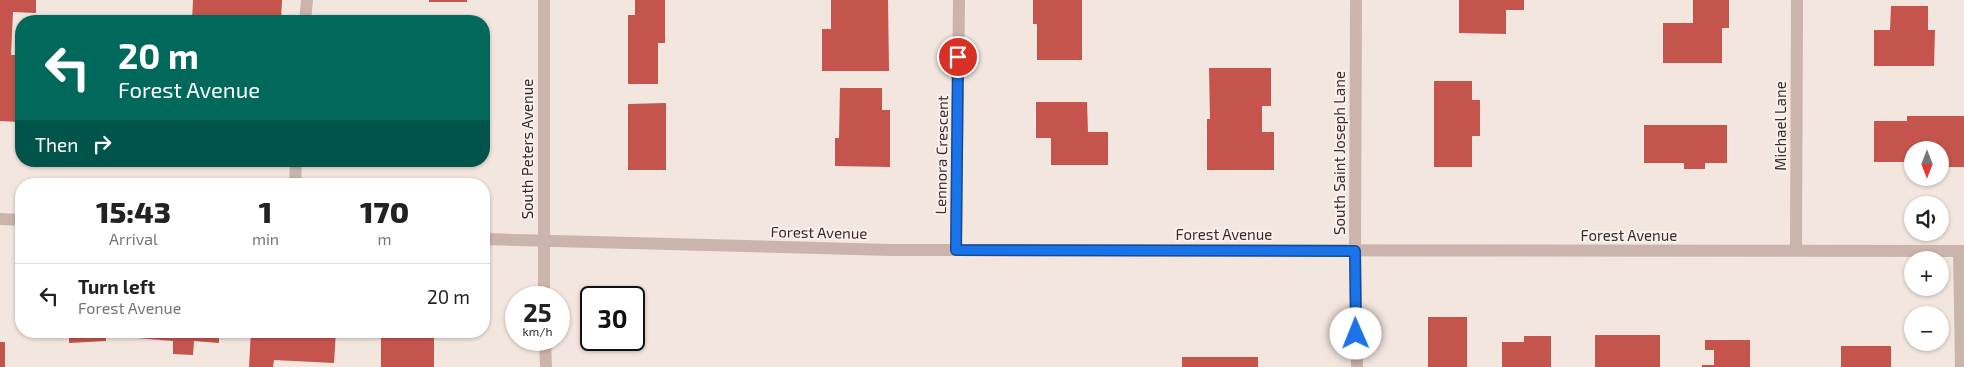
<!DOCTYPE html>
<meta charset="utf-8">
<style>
body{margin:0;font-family:"Exo 2",sans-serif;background:#f2f2f2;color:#222;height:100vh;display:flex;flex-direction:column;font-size:19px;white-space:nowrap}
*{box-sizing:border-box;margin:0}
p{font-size:16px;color:#767676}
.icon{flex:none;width:28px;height:28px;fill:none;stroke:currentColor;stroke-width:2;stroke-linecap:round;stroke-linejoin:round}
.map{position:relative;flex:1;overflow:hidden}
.panel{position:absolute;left:15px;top:178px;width:475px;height:160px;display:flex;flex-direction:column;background:#fff;border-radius:20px;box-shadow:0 1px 4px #0004}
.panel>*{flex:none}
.hud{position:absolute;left:15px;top:15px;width:475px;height:152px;border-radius:20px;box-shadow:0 1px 4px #0004;background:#00695c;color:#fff;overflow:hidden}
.needle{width:32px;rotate:180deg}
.fabs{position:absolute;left:1904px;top:141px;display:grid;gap:10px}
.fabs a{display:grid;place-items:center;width:45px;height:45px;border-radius:50%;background:#fff;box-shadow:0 1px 4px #0004;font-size:25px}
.speed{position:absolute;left:505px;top:286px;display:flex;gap:10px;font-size:25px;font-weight:700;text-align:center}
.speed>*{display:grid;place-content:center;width:65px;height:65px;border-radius:50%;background:#fff;box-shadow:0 1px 4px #0004;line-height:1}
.speed small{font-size:12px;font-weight:400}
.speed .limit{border:2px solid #111;border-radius:8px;background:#fff;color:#111}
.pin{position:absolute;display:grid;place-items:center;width:42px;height:42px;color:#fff;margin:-21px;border:2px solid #fff;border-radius:50%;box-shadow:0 1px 5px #0007}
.me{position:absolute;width:55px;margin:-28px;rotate:359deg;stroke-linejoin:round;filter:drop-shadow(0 0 4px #0008)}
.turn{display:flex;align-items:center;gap:18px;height:105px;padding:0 20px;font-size:22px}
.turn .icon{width:65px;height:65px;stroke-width:2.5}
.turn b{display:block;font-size:35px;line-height:42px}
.then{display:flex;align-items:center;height:48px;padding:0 20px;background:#0003;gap:10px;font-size:19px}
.eta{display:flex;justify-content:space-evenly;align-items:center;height:85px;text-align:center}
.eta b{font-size:30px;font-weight:800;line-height:35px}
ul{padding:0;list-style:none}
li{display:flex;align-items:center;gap:15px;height:65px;padding:0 20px;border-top:1px solid #e0e0e0}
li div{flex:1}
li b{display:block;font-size:19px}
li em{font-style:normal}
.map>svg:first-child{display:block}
.building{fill:#c5544c}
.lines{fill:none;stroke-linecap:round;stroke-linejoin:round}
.service{stroke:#cbb4ab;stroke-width:12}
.minor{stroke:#cbb4ab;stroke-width:12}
.route-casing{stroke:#114b97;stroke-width:12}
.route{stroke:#1a73e8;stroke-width:9}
.labels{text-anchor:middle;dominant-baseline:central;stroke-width:4;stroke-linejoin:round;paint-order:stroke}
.street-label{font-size:15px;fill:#392c2a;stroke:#faf1ec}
</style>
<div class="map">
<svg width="1964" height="367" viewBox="0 0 1964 367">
<rect width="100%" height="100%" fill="#f3e6df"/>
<path class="building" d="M 0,0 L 36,0 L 36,13 L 13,12 L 11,55 L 21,55 L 21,122 L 0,121 Z
M 193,0 L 282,0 L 281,21 L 192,21 Z
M 429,0 L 467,0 L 467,2 L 429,2 Z
M 635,0 L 665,0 L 665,43 L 658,43 L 658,84 L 628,84 L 628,15 L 635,15 Z
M 831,0 L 888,0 L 889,71 L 822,71 L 822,29 L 831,29 Z
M 1033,0 L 1082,0 L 1082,60 L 1037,60 L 1037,24 L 1033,24 Z
M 1459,0 L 1524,0 L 1524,10 L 1506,10 L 1506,34 L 1459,33 Z
M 1693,0 L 1729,0 L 1729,28 L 1722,28 L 1722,63 L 1663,63 L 1663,23 L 1693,23 Z
M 1891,6 L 1928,6 L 1928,30 L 1935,30 L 1934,66 L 1874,66 L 1874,30 L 1890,30 Z
M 1209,68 L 1271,68 L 1271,106 L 1262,106 L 1262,132 L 1274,132 L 1274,170 L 1207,170 L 1207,119 L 1210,119 Z
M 1434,81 L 1472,81 L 1472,100 L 1480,100 L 1480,136 L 1472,136 L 1472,167 L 1434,167 Z
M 840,88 L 882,88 L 882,110 L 890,110 L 890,167 L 835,166 L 835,138 L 839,138 Z
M 1036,102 L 1087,102 L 1088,132 L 1108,132 L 1108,165 L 1051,165 L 1051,138 L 1036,138 Z
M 666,103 L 666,170 L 628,170 L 628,104 Z
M 1907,116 L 1964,116 L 1964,167 L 1940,167 L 1940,150 L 1912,150 L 1912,162 L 1874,162 L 1874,121 L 1907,121 Z
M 1644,125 L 1727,125 L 1727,163 L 1705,163 L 1705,169 L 1684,169 L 1684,163 L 1644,163 Z
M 1428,317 L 1467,317 L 1467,367 L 1428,367 Z
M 69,331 L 106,331 L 106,341 L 69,343 Z
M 137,331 L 219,331 L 219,343 L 194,341 L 193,355 L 173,354 L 173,341 L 137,338 Z
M 251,331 L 336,331 L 334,363 L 274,360 L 273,367 L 249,367 Z
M 381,331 L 434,331 L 434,367 L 381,367 Z
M 1595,335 L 1660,335 L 1660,367 L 1595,367 Z
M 1524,336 L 1551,336 L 1551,367 L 1502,367 L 1502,342 L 1524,342 Z
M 1705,340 L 1750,340 L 1750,367 L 1702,367 L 1702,365 L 1714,365 L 1714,350 L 1705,350 Z
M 0,342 L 5,342 L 5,367 L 0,367 Z
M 1841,346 L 1891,346 L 1891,367 L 1841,367 Z
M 1182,357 L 1258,357 L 1258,367 L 1182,367 Z"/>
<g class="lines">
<path class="service" d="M 305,21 L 307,0
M 295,184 L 296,161"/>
<path class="minor" d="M 1356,0 L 1355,251 L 1357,367
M 0,219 L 21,220
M 484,239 L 891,250 L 1964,251
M 956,250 L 959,0
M 1796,251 L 1797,0
M 1959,251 L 1961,367
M 544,298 L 544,0
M 545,340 L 546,367"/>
</g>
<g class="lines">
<g class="route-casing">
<path id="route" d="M 958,57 L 956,250 L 1355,251 L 1356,334"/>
</g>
<use href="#route" class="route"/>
</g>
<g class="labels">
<g class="street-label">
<text transform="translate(1780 126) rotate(-90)">Michael Lane</text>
<text transform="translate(527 149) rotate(-90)">South Peters Avenue</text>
<text transform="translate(1339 153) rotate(-90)">South Saint Joseph Lane</text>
<text transform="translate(941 155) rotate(-89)">Lennora Crescent</text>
<text transform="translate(819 232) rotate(1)">Forest Avenue</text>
<text x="1224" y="234">Forest Avenue</text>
<text x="1629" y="235">Forest Avenue</text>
</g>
</g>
</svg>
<div class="fabs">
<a><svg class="needle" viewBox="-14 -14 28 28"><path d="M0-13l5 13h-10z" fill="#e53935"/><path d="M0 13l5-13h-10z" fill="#767676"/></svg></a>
<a><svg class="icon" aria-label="sound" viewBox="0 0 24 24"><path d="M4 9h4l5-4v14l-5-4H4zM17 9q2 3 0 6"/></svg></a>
<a>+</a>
<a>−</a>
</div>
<div class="speed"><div>25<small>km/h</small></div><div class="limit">30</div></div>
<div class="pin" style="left:958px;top:57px;background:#d93025"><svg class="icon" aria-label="arrive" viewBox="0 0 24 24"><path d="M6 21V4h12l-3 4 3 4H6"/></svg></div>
<svg class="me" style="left:1356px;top:334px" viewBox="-20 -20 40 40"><circle r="19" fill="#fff"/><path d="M0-13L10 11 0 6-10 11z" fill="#1a73e8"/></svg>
<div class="hud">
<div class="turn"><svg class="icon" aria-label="left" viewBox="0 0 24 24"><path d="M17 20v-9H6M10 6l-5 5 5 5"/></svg><div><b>20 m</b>Forest Avenue</div></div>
<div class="then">Then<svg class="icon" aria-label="right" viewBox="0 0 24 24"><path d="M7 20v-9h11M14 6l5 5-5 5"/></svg></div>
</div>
<section class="panel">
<div class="eta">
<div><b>15:43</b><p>Arrival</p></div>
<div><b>1</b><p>min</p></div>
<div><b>170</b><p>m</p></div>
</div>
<ul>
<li><svg class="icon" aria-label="left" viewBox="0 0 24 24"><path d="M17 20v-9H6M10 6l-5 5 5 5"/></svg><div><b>Turn left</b><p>Forest Avenue</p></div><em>20 m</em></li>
</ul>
</section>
</div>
